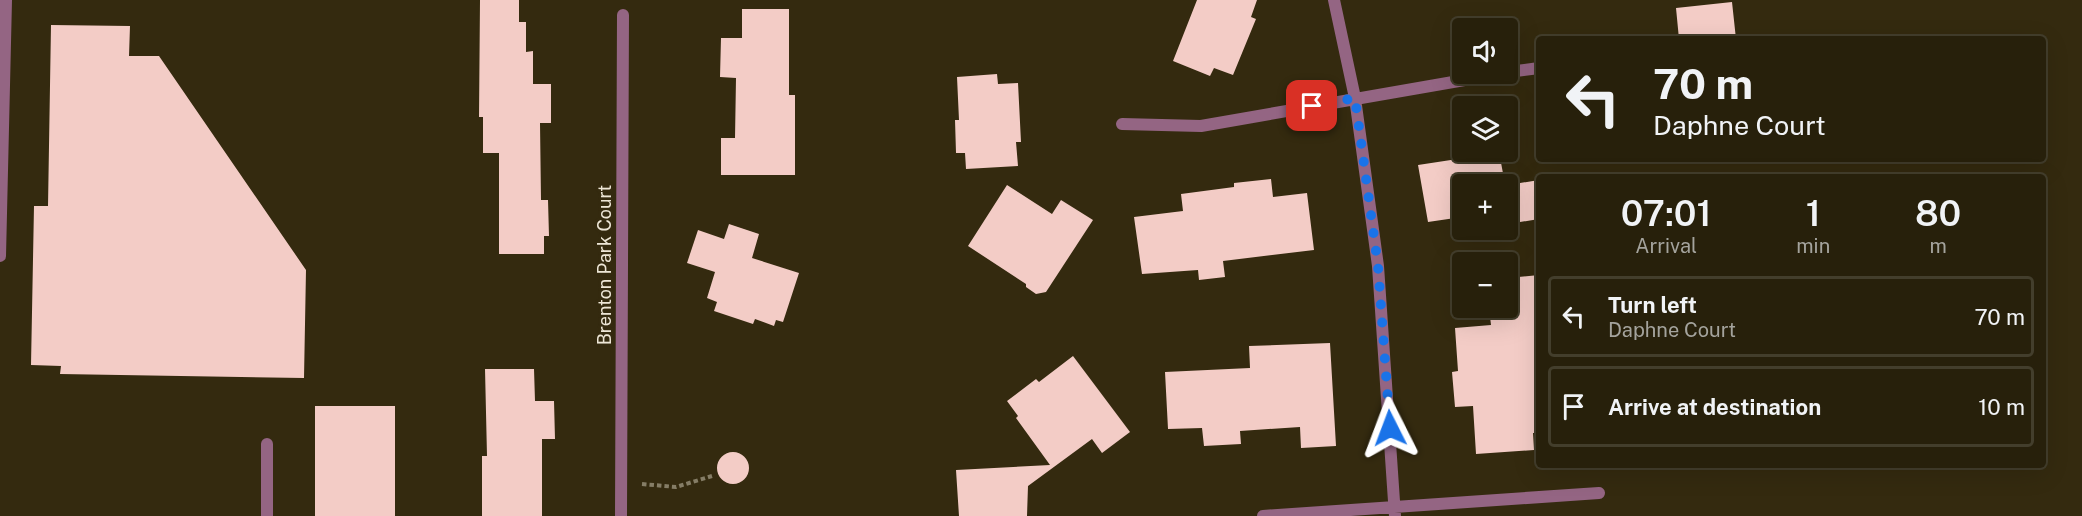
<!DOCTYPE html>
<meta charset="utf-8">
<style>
body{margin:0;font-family:"Public Sans",sans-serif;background:#2f2814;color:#f1f3f6;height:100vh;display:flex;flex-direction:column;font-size:22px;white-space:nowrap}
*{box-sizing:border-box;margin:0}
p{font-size:20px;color:#a4a39d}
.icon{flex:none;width:33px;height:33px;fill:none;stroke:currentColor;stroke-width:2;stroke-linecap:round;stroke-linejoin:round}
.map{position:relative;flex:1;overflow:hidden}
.panel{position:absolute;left:1536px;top:174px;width:510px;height:294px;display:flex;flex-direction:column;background:#27200b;border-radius:6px;box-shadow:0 6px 24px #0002,0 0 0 2px #433e2c}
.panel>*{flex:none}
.hud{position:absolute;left:1536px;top:36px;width:510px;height:126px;border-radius:6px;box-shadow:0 6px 24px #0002,0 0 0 2px #433e2c;background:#27200b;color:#f1f3f6;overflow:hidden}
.buttons{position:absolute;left:1452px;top:18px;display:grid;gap:12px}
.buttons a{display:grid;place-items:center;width:66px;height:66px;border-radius:6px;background:#27200b;box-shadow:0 6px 24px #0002,0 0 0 2px #433e2c;font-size:30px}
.pin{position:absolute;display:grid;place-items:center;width:51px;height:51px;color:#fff;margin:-26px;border-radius:12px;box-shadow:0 3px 9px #0006}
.me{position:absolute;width:66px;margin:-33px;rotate:357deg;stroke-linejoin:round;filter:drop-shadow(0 0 4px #0008)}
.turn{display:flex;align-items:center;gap:21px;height:126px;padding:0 18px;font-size:27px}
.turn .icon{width:78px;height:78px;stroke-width:2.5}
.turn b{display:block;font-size:42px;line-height:51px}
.eta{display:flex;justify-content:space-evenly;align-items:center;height:102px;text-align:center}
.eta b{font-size:36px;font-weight:600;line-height:42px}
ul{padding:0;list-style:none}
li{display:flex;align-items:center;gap:18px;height:81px;margin:0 12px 9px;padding:0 6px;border:3px solid #433e2c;border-radius:6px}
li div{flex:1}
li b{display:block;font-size:22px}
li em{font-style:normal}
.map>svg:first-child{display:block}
.building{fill:#f3ccc6}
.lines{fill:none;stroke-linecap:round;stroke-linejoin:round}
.path{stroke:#857d66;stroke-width:4;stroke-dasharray:4.5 3;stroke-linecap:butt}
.service{stroke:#946583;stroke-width:12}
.minor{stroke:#946583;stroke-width:12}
.route{stroke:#1a73e8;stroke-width:10;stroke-dasharray:0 18}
.labels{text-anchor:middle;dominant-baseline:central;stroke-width:6;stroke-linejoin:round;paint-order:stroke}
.street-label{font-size:18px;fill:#ede6d6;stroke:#342a0f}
</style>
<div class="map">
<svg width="2082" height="516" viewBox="0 0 2082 516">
<rect width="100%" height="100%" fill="#342a0f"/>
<path class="building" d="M 480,0 L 519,0 L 519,22 L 526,22 L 526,52 L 533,51 L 533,84 L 551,84 L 551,123 L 540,123 L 541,200 L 548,200 L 549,236 L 544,236 L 544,254 L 499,254 L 499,153 L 483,153 L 483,117 L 479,117 Z
M 1197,0 L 1257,0 L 1251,17 L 1256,19 L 1233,75 L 1214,68 L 1210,76 L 1173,61 Z
M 1732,2 L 1736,39 L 1679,39 L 1676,8 Z
M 742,9 L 789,9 L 789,95 L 795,95 L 795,175 L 721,175 L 721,138 L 735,138 L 736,78 L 720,77 L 721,38 L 742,38 Z
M 51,25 L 130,26 L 129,56 L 159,56 L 306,270 L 304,378 L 60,374 L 61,366 L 31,365 L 34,206 L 48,206 Z
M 997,74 L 998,84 L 1018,83 L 1021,142 L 1016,142 L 1018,166 L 966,169 L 965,153 L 956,153 L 955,120 L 959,120 L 957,77 Z
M 1463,152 L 1499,152 L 1505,184 L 1462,184 L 1462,217 L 1428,222 L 1418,165 L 1464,158 Z
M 1271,179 L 1273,197 L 1307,193 L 1314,250 L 1223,261 L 1225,277 L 1199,280 L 1198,270 L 1142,274 L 1134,217 L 1183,211 L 1181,194 L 1234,187 L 1234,183 Z
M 1539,180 L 1539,219 L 1508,224 L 1508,185 Z
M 1007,185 L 1052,214 L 1061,200 L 1093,220 L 1046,292 L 1036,294 L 1026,287 L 1026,284 L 968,246 Z
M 729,224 L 759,234 L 752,258 L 799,273 L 783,322 L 776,320 L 774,326 L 755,319 L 753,324 L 714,311 L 717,302 L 707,298 L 715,272 L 687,263 L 698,230 L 724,239 Z
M 1539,275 L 1539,433 L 1533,433 L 1534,450 L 1476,454 L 1473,406 L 1455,407 L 1452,372 L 1458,371 L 1455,328 L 1491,325 L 1489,308 L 1508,308 L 1508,278 Z
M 1330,343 L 1336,446 L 1301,448 L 1300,427 L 1240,431 L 1241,444 L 1204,446 L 1202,428 L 1168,429 L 1165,372 L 1250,368 L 1249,346 Z
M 1073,356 L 1130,432 L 1102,453 L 1092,439 L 1028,486 L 1027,516 L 959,516 L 956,470 L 1050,465 L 1016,418 L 1018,416 L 1007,401 L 1036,379 L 1039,382 Z
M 485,369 L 534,369 L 535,401 L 554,401 L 555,439 L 542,439 L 542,516 L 482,516 L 482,456 L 487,456 Z
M 315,406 L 395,406 L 395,516 L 315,516 Z
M717 468a16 16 0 1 1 32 0a16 16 0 1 1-32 0Z"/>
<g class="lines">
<path class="path" d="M 642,484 L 676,487 L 712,476"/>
<path class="service" d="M 0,256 L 6,0"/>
<path class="minor" d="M 1334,0 L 1355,98 L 1378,266 L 1395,516
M 1508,72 L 1539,68
M 1122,124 L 1201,126 L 1499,74
M 267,444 L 267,516
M 621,516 L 623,15
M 1263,516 L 1599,493"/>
</g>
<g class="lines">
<path class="route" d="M 1312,106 L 1355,98 L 1378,266 L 1390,428"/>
</g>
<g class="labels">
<g class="street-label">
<text transform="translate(604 265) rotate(-90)">Brenton Park Court</text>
</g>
</g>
</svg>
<div class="buttons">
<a><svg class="icon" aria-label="sound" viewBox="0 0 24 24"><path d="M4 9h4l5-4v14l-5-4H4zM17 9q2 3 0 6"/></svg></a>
<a><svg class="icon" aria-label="layers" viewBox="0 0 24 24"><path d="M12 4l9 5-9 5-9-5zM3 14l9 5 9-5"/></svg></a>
<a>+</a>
<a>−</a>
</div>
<div class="pin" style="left:1312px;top:106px;background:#d93025"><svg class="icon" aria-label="arrive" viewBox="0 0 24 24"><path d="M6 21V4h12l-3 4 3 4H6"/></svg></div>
<svg class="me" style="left:1390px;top:428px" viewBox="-20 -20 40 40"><path d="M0-17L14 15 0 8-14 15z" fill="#1a73e8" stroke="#fff" stroke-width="4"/></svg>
<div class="hud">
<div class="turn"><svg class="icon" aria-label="left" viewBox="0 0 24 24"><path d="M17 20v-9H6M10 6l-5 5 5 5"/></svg><div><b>70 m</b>Daphne Court</div></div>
</div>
<section class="panel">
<div class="eta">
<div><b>07:01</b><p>Arrival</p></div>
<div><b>1</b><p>min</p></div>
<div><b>80</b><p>m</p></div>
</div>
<ul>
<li><svg class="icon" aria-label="left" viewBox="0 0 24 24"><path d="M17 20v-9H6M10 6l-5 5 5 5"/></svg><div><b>Turn left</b><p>Daphne Court</p></div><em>70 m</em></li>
<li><svg class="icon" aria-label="arrive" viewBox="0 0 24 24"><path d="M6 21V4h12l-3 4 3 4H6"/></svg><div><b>Arrive at destination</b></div><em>10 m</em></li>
</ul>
</section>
</div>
